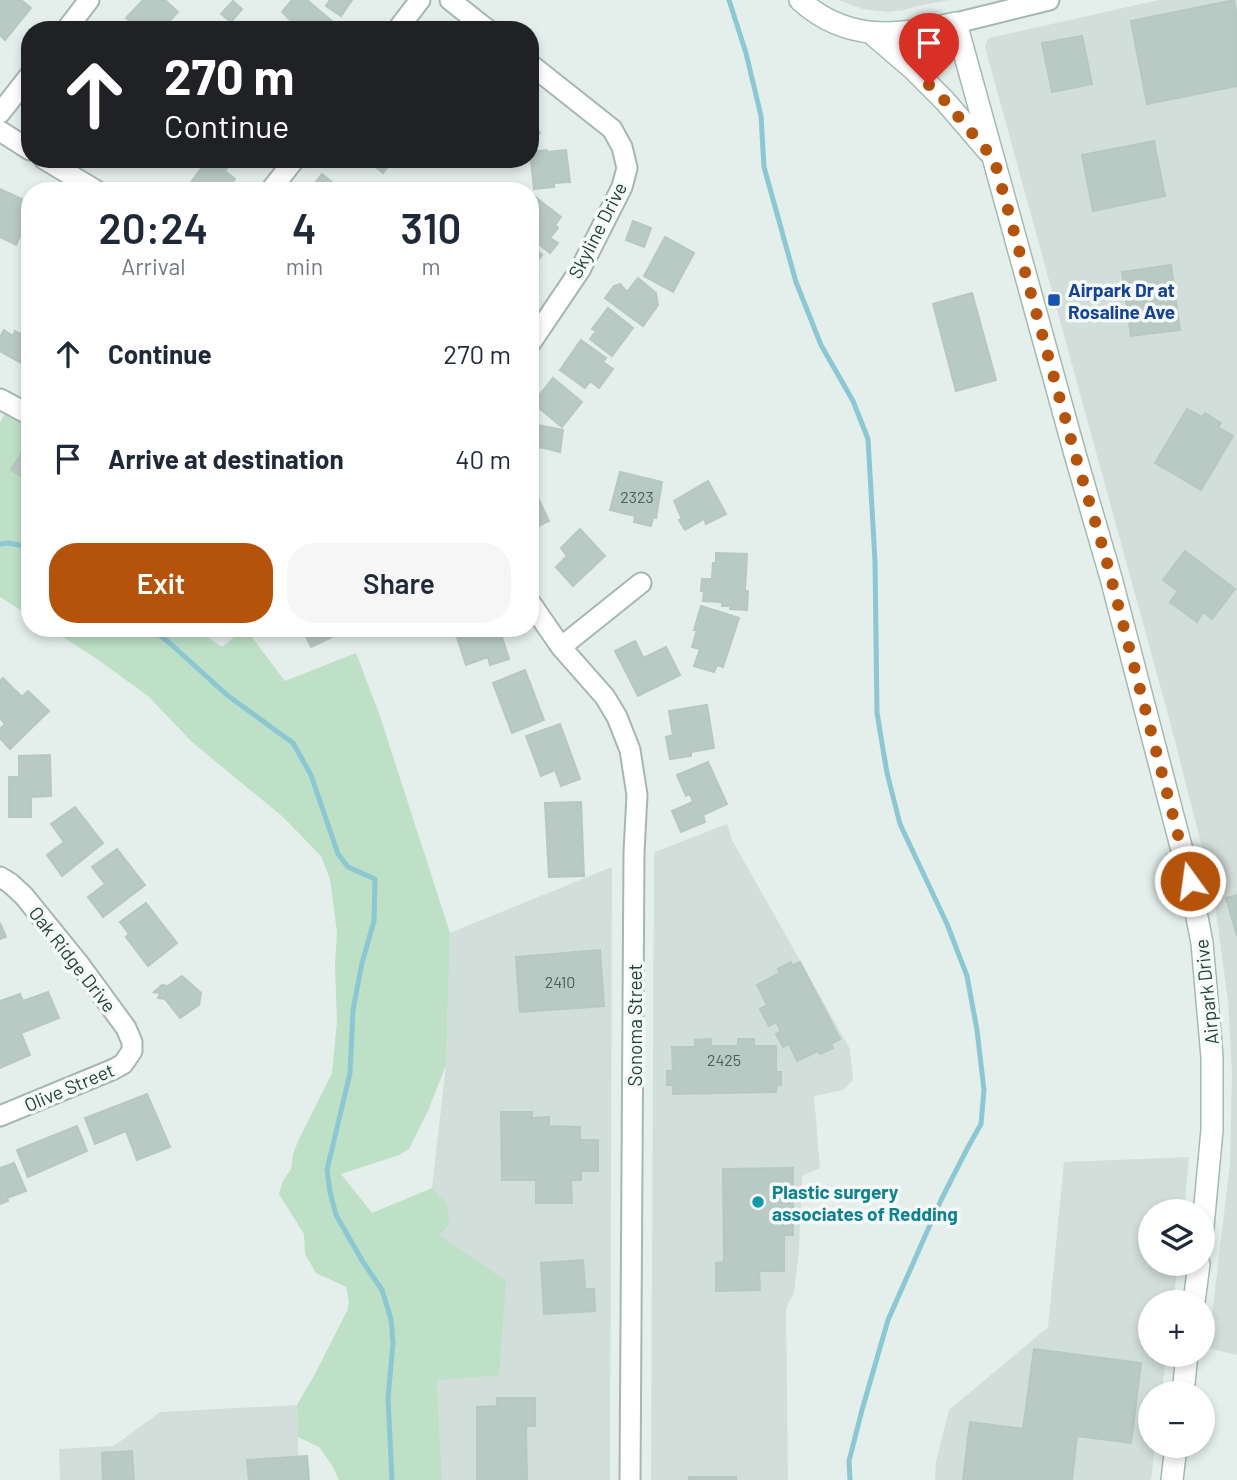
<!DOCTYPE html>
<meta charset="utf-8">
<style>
body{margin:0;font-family:Barlow,sans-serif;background:#f6f6f7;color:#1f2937;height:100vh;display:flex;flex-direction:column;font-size:26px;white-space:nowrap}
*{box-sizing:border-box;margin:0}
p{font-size:23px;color:#747a83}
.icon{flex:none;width:38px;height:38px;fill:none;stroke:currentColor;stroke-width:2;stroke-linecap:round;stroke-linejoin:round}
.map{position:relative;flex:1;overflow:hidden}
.details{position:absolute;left:21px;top:182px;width:518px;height:455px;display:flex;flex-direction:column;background:#fff;border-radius:28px;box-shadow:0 4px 10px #0003}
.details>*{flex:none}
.hud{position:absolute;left:21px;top:21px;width:518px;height:147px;border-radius:28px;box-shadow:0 4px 10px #0003;background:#202124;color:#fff;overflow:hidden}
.tools{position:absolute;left:1138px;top:1199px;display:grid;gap:14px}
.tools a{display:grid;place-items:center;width:77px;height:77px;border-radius:50%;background:#fff;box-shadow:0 4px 10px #0003;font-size:35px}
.pin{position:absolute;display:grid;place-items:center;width:60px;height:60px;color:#fff;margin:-72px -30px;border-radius:50% 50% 50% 0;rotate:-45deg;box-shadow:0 0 7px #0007}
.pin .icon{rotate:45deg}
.me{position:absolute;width:77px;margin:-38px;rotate:346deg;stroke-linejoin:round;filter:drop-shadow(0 0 5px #0008)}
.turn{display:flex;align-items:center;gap:24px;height:147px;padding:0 28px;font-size:32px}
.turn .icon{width:91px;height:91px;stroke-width:2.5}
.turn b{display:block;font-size:49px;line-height:60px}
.eta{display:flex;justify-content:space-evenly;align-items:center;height:119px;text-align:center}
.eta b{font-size:42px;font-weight:600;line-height:49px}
.cta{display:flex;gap:14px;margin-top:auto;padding:14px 28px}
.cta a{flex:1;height:80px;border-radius:28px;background:#b45309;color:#fff;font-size:28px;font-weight:600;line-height:80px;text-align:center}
.cta a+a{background:#f6f6f7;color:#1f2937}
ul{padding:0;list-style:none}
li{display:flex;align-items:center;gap:21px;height:105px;padding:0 28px}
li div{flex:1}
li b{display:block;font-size:26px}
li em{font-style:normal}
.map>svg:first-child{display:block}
.built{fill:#d2ded9}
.green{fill:#bde0c6}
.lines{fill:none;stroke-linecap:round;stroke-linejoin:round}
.stream{stroke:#8bc8d4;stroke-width:5}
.building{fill:#b9c9c3;stroke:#b6c8c1;stroke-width:2}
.street-casing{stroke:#a6b7b1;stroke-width:23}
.secondary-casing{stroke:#a2bab2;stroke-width:24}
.street{stroke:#fff;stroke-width:19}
.secondary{stroke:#fff;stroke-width:21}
.route{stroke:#b45309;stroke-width:12;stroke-dasharray:0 21.6}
.transit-dot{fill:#1a4fb4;stroke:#f5faf8;stroke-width:2.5}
.culture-dot{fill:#0f9aa8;stroke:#f5faf8;stroke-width:2.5}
.labels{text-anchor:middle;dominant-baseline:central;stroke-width:7;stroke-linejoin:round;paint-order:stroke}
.number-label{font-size:16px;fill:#48635c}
.street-label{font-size:19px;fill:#234139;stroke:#f5faf8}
.transit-label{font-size:19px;font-weight:bold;fill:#164399;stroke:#f5faf8;text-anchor:start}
.culture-label{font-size:19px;font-weight:bold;fill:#0d838f;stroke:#f5faf8;text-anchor:start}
</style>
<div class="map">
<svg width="1237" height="1480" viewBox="0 0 1237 1480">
<rect width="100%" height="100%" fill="#e4eeea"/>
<path class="built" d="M 838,0 L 949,0 L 918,6 L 904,10 L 888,12 L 863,9 Z
M 1159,0 L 1237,0 L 1237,1355 L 1208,1348 L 1230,1164 L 1232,1073 L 1228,1000 L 1213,890 L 1169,718 L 985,47 L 987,41 L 989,38 Z
M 727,824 L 732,840 L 850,1049 L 853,1080 L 843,1090 L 814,1096 L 820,1168 L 802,1176 L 799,1249 L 794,1293 L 786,1308 L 788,1480 L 651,1480 L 654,858 L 655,852 Z
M 612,867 L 610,1480 L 442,1480 L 437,1380 L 439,1235 L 447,1203 L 432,1188 L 446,1065 L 450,933 Z
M 1189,1157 L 1184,1211 L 1150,1211 L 1150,1264 L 1178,1264 L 1173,1302 L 1150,1302 L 1150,1354 L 1166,1355 L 1162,1393 L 1150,1393 L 1150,1446 L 1155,1446 L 1151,1480 L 935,1480 L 936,1462 L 949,1410 L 1048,1327 L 1064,1162 Z
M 297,1405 L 299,1480 L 60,1480 L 59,1449 L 114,1446 L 160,1412 Z"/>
<path class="green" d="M 5,413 L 30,427 L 30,616 L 0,597 L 0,423 Z
M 49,628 L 194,628 L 222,647 L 245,628 L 285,681 L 356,653 L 380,716 L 450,933 L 446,1065 L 428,1111 L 409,1149 L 399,1155 L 341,1174 L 372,1213 L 432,1188 L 447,1203 L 449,1224 L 439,1235 L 506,1281 L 499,1375 L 437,1380 L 442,1480 L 339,1480 L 332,1465 L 319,1447 L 298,1437 L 297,1405 L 315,1374 L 347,1311 L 349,1302 L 346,1287 L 316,1273 L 305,1254 L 304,1234 L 279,1194 L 283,1181 L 291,1169 L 293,1154 L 299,1139 L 332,1073 L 337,1022 L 335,963 L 337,932 L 330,879 L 321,856 L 283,817 L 192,742 L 148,696 L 97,659 Z"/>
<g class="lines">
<path class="stream" d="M 729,0 L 746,53 L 761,116 L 764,167 L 796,282 L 821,345 L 853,401 L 868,439 L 875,561 L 877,713 L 887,773 L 900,824 L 947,924 L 967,976 L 977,1030 L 984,1090 L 981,1124 L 967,1149 L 941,1200 L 888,1320 L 862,1410 L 849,1461 L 850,1480
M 0,544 L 8,543 L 30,547
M 151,628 L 173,646 L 227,695 L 293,743 L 311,775 L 338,854 L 348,867 L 375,879 L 374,921 L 362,963 L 353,1010 L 350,1073 L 327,1170 L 330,1192 L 336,1215 L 363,1262 L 382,1290 L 391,1319 L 393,1343 L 388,1398 L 392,1480"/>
</g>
<path class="building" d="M 0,0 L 21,0 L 31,8 L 5,40 L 0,35 Z
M 143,0 L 165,0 L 178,12 L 161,30 L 140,30 L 126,18 Z
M 292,0 L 307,0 L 339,27 L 336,30 L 286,30 L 292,22 L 282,12 Z
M 330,0 L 352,0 L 341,16 L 326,6 Z
M 1234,0 L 1237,15 L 1237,86 L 1147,104 L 1131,21 Z
M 233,1 L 242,9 L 231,22 L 221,14 Z
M 1082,36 L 1092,84 L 1052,92 L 1042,43 Z
M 533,123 L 540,133 L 532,140 L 530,137 L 530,125 Z
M 1154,141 L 1165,196 L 1093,211 L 1082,155 Z
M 547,150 L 547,152 L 566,150 L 570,182 L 554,183 L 554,187 L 534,189 L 530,152 Z
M 208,159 L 234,159 L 225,171 L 235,179 L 226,191 L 197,191 L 189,185 Z
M 366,159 L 390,159 L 392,161 L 383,173 Z
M 322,174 L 337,186 L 333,191 L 309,191 Z
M 0,189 L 30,203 L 30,215 L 16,245 L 0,237 Z
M 530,193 L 561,217 L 555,225 L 558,228 L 550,238 L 558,243 L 550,253 L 530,237 Z
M 633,221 L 651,228 L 644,247 L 626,240 Z
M 665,237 L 694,253 L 673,292 L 644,276 Z
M 530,245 L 542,255 L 530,271 Z
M 1171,265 L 1180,330 L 1131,336 L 1122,272 Z
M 530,272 L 538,278 L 530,288 Z
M 638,278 L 656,293 L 658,305 L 643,326 L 605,298 L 614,286 L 620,284 L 627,292 Z
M 972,293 L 996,380 L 956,391 L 933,304 Z
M 608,308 L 633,328 L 612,356 L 590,339 L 596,331 L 592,329 Z
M 4,330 L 13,336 L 15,331 L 30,339 L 30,364 L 28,367 L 0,351 L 0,337 Z
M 581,340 L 606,358 L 603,362 L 613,369 L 599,388 L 590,381 L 585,388 L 560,370 Z
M 553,378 L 582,402 L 562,427 L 533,403 Z
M 1187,409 L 1202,417 L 1205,413 L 1221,423 L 1218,427 L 1233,436 L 1201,490 L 1155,463 Z
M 530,419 L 538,425 L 563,430 L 560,452 L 540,447 L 530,461 Z
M 28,442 L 30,443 L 30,482 L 11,470 Z
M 620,472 L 662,482 L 656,518 L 653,517 L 651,526 L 634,522 L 635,516 L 610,510 Z
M 530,481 L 549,521 L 530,530 Z
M 708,481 L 726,514 L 706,524 L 704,519 L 685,530 L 679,520 L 682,519 L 674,501 Z
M 580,529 L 605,556 L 573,586 L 556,567 L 567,556 L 561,548 Z
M 1185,551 L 1235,589 L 1212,619 L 1203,612 L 1197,622 L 1170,602 L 1178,591 L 1163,580 Z
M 716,553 L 747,554 L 745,591 L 748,591 L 747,610 L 730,609 L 730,606 L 722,606 L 722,602 L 703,601 L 704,591 L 701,591 L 702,579 L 712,579 L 713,563 L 716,563 Z
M 701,606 L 739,618 L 723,667 L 717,665 L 714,672 L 694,666 L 700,649 L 692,647 L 697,630 L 694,630 Z
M 302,628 L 328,628 L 332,637 L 311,647 Z
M 454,628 L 499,628 L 509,659 L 490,665 L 488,657 L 466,665 Z
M 635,641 L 645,661 L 646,660 L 645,657 L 666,647 L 680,675 L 638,696 L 615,651 Z
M 525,670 L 544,720 L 512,733 L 493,683 Z
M 3,678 L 22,697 L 28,691 L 49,711 L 10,749 L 0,738 L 0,729 L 5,724 L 0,718 L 0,681 Z
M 707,705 L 714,748 L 691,752 L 691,756 L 670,759 L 666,737 L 673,735 L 669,711 Z
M 560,724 L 580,779 L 561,786 L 555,770 L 541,776 L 526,736 Z
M 50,755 L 51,796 L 31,797 L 31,817 L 9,817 L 9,777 L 19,777 L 19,756 Z
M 708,762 L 727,804 L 703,815 L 705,822 L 681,832 L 672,811 L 693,802 L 690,794 L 686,796 L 677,775 Z
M 581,802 L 584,876 L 549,877 L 545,803 Z
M 75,807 L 103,843 L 62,876 L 47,855 L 64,842 L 51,824 Z
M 117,849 L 145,885 L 103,917 L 88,897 L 105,884 L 92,867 Z
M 1237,895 L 1237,936 L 1226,898 Z
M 146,903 L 177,943 L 148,966 L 126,937 L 129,934 L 120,922 Z
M 0,923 L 6,937 L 0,939 Z
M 600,950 L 604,1006 L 520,1012 L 516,957 Z
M 791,962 L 792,966 L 800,962 L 840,1039 L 831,1044 L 833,1048 L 820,1054 L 818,1051 L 797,1061 L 789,1044 L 783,1047 L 776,1034 L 781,1031 L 776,1022 L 769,1026 L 760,1009 L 767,1005 L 757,985 L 780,973 L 778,969 Z
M 182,976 L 201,993 L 199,1005 L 180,1018 L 165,999 L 158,998 L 160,993 L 154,992 L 162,985 L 168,986 Z
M 48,992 L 59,1018 L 21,1033 L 30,1055 L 0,1068 L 0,1001 L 20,994 L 23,1001 Z
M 711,1039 L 711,1046 L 738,1046 L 738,1039 L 754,1039 L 754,1046 L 776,1046 L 776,1072 L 781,1072 L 781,1085 L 777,1085 L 776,1092 L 673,1094 L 673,1085 L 667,1085 L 667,1071 L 673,1071 L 672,1047 L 695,1047 L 695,1040 Z
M 147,1094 L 170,1147 L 137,1160 L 126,1131 L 95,1144 L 85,1118 Z
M 501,1112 L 532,1112 L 532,1118 L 549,1117 L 549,1126 L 580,1127 L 580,1140 L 598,1140 L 598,1171 L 581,1171 L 581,1180 L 571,1180 L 572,1203 L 536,1203 L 536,1180 L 502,1180 Z
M 77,1126 L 87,1151 L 28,1177 L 17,1150 Z
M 14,1163 L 26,1191 L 7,1198 L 8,1201 L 0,1204 L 0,1168 Z
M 793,1168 L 793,1235 L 784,1235 L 784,1271 L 759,1271 L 760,1290 L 716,1291 L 716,1263 L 724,1262 L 723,1169 Z
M 583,1260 L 585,1289 L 594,1289 L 595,1311 L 544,1314 L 541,1263 Z
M 1034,1349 L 1141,1363 L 1131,1443 L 1077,1436 L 1072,1480 L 963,1480 L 970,1422 L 1023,1429 Z
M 497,1398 L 535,1398 L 535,1426 L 526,1426 L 527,1480 L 477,1480 L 477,1407 L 497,1406 Z
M 132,1451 L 134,1480 L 103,1480 L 102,1453 Z
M 307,1456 L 309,1480 L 249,1480 L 247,1460 Z
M 689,1477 L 736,1477 L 736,1480 L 689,1480 Z"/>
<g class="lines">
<g class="street-casing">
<path id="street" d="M 450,0 L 488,30
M 956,23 L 1049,0
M 66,30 L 89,0
M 397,30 L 420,0
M 530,64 L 612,129 L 622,147 L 627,168 L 622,187 L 580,270 L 530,344
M 0,113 L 30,75
M 0,131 L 30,150
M 44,159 L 97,191
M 270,191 L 295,159
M 0,399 L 30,415
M 530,602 L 561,647 L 605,697 L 617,717 L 630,750 L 637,795 L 634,852 L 630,1480
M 561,647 L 641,583
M 0,877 L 10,883 L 24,896 L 80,965 L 126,1028 L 132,1042 L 132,1051 L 123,1064 L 114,1069 L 0,1116"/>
</g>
<g class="secondary-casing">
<path id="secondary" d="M 800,0 C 847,43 899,36 956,23 L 1075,454 L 1111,578 L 1190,881 L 1202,943 L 1212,1057 L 1212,1130 L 1202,1237
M 871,33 L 913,69 L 945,101 L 988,151
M 1194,1302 L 1199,1264
M 1183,1393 L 1187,1354
M 1172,1480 L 1176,1446"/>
</g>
<use href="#street" class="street"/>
<use href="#secondary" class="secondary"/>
</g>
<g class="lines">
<path class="route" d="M 929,85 L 945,101 L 994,159 L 1075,454 L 1105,555 L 1190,881"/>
</g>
<rect class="transit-dot" x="1047" y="293" width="14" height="14" rx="3.5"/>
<circle class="culture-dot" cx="758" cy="1202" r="7"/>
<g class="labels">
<g class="number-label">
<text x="637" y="496">2323</text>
<text x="560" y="981">2410</text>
<text x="724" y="1059">2425</text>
</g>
<g class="street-label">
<text transform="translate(597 230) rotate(-63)">Skyline Drive</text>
<text transform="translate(73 959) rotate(52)">Oak Ridge Drive</text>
<text transform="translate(1206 992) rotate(-96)">Airpark Drive</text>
<text transform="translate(634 1025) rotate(-90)">Sonoma Street</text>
<text transform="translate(69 1087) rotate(-23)">Olive Street</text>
</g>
<g class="transit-label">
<text x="1068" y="289">Airpark Dr at<tspan x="1068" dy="22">Rosaline Ave</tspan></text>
</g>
<g class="culture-label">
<text x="772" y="1191">Plastic surgery<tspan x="772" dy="22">associates of Redding</tspan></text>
</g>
</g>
</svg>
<div class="tools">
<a><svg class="icon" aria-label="layers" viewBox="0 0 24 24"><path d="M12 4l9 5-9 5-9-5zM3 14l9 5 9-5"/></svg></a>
<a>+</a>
<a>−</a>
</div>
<div class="pin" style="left:929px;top:85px;background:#d93025"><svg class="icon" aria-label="arrive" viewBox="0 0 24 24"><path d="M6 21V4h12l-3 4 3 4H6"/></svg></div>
<svg class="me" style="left:1190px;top:881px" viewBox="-20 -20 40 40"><circle r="17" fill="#b45309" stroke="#fff" stroke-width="3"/><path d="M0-11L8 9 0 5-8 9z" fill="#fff"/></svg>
<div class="hud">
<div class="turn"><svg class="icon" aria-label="ahead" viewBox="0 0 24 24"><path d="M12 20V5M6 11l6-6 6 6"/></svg><div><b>270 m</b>Continue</div></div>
</div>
<section class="details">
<div class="eta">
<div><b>20:24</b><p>Arrival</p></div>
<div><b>4</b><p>min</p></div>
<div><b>310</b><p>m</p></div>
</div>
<ul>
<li><svg class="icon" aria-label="ahead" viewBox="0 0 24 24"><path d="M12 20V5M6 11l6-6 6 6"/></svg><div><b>Continue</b></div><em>270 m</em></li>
<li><svg class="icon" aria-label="arrive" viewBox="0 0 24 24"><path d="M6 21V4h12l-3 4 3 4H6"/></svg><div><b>Arrive at destination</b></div><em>40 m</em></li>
</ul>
<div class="cta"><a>Exit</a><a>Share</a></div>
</section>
</div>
